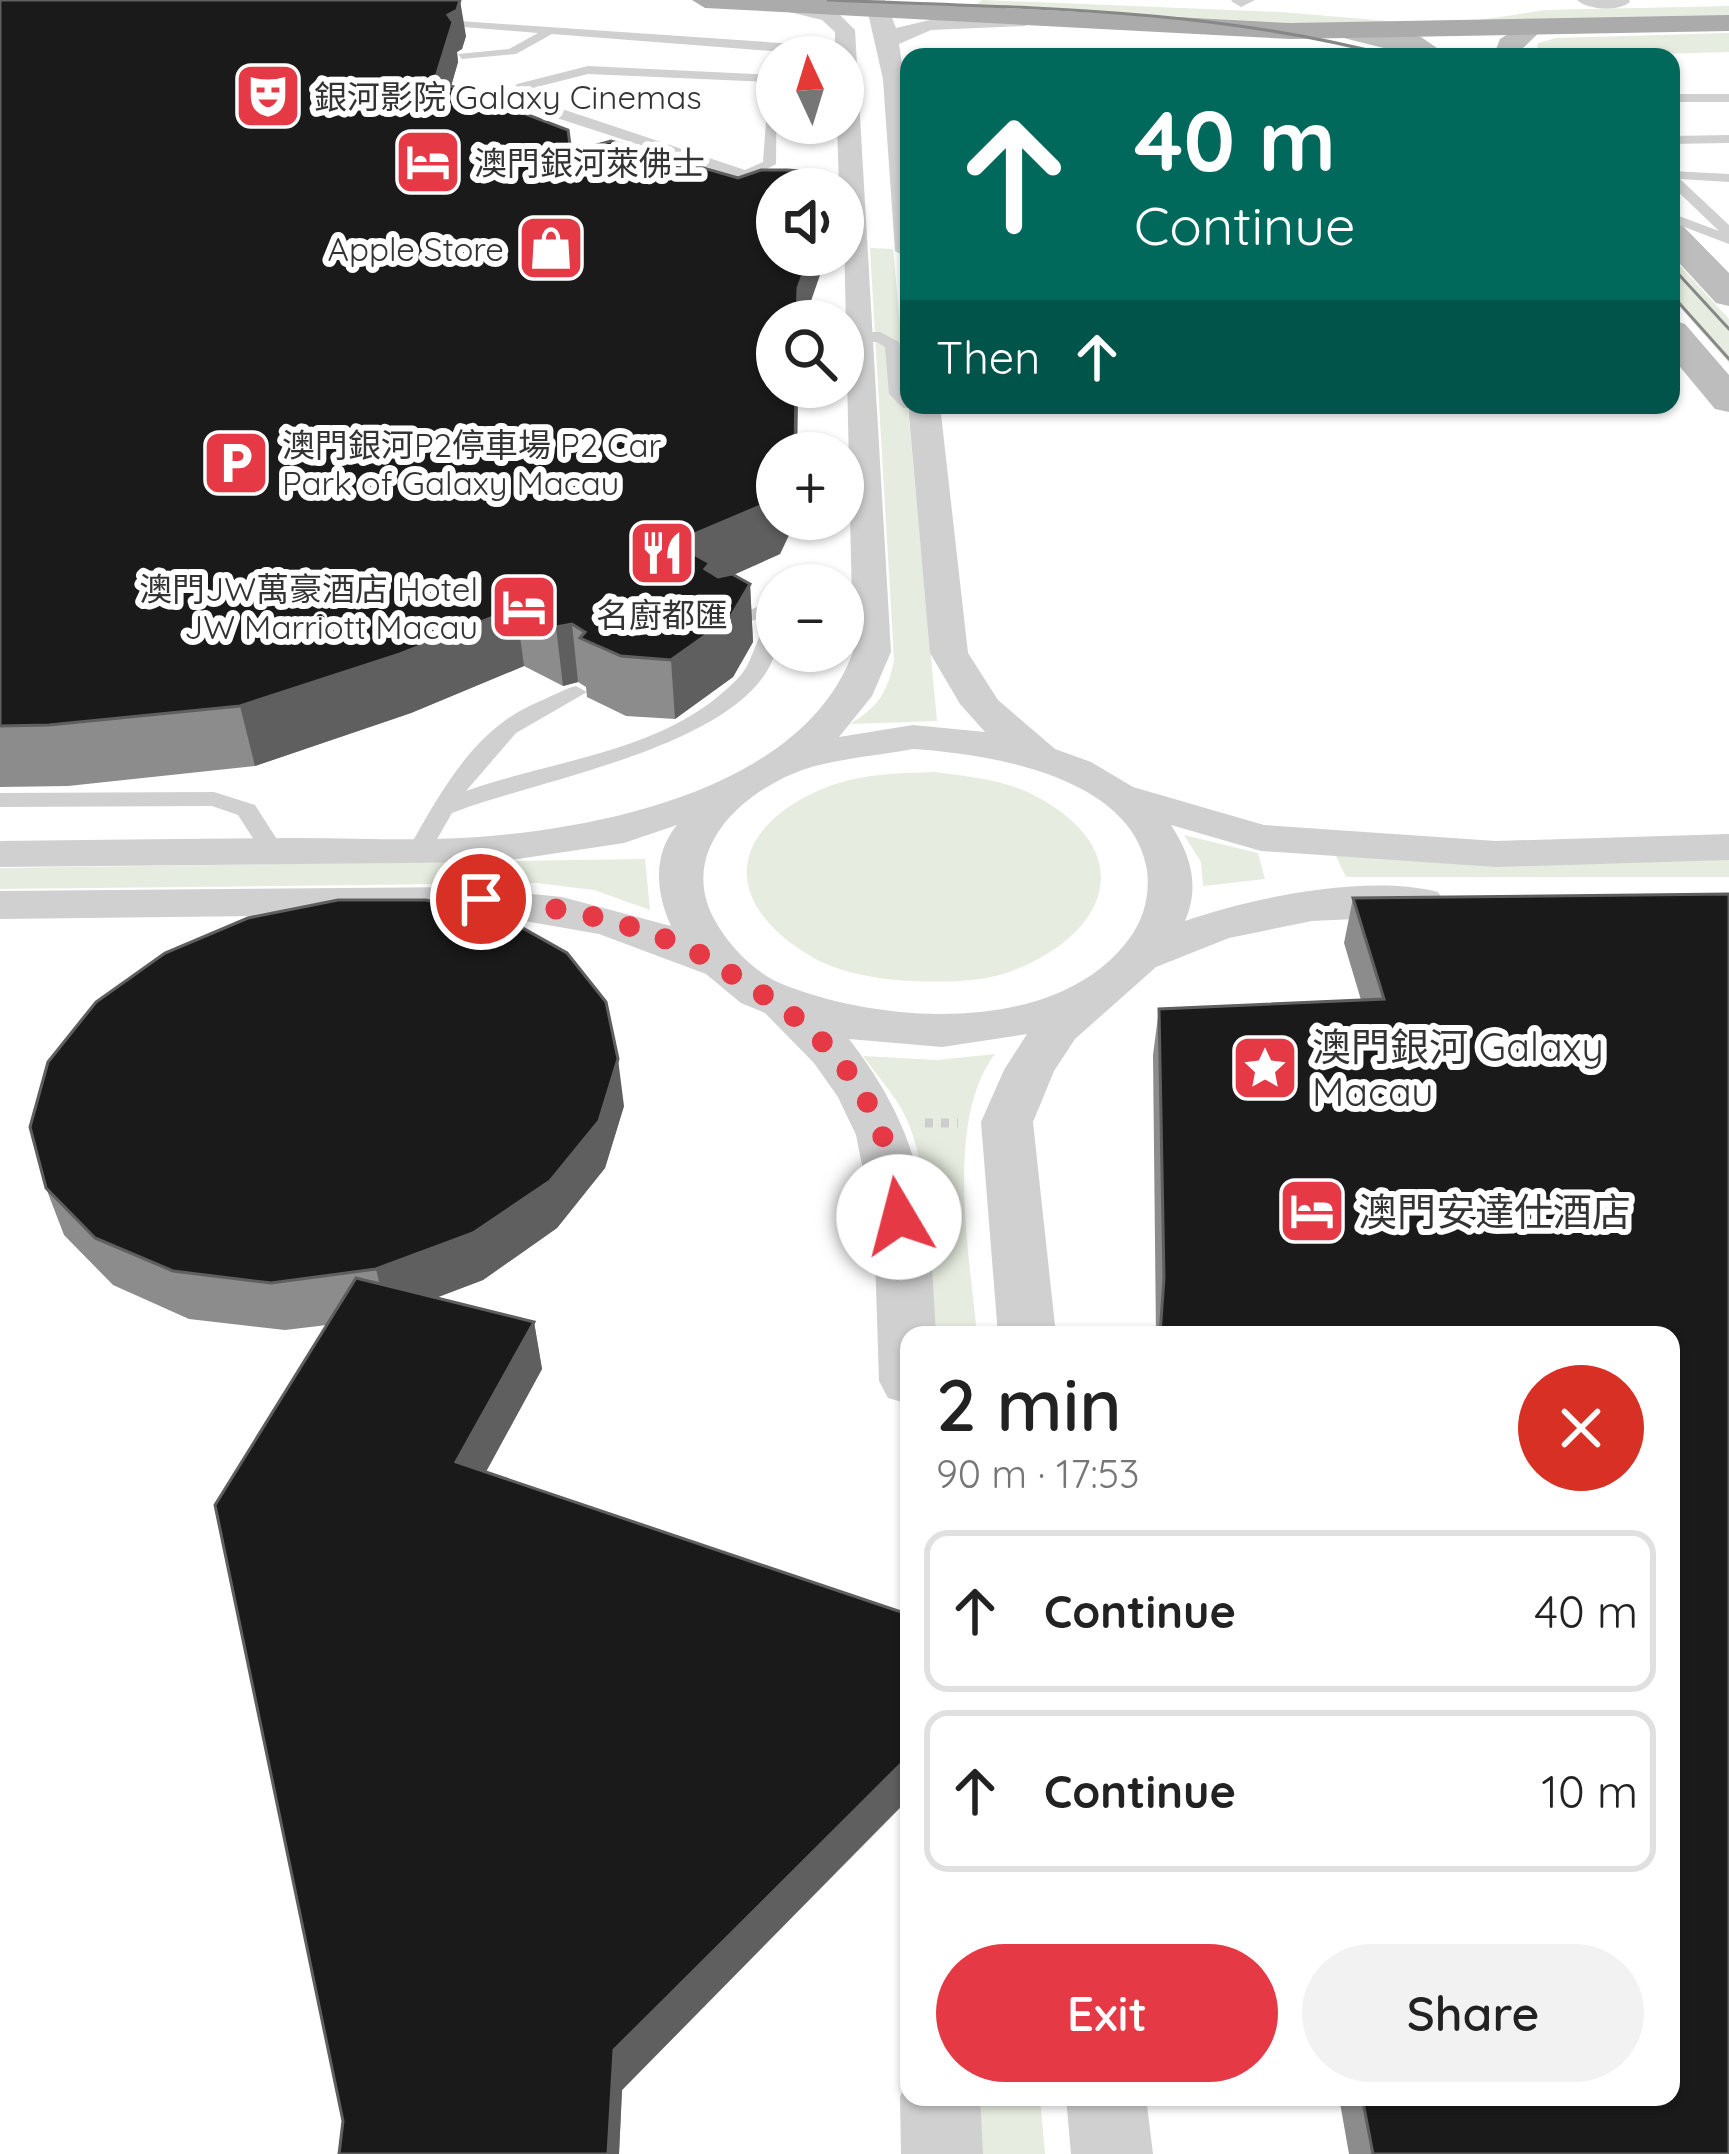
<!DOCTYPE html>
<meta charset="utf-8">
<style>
body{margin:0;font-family:Quicksand,"Noto Sans SC",sans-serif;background:#f2f2f2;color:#222;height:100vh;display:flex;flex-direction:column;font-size:45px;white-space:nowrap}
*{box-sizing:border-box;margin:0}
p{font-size:39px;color:#767676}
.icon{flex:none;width:66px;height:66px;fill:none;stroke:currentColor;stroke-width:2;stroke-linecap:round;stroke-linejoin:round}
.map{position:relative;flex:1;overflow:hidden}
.details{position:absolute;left:900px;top:1326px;width:780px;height:780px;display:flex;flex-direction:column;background:#fff;border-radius:24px;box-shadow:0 3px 9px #0004}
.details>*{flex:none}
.banner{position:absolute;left:900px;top:48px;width:780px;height:366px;border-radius:24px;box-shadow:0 3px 9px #0004;background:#00695c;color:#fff;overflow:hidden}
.needle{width:78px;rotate:356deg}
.tools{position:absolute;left:756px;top:36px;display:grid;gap:24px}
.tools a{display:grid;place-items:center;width:108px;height:108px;border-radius:50%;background:#fff;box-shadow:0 3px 9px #0004;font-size:60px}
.pin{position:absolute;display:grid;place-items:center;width:102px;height:102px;color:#fff;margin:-51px;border:6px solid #fff;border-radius:50%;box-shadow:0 3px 12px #0007}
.me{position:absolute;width:132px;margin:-66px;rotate:352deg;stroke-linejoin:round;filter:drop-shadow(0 0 9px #0008)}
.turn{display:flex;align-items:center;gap:42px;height:252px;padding:0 36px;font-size:54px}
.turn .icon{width:156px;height:156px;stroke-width:2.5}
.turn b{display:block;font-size:84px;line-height:102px}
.then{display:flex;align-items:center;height:114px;padding:0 36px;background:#0003;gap:24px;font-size:45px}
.round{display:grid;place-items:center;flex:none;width:126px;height:126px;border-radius:63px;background:#f2f2f2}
.summary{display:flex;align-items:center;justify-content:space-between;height:204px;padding:0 36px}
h1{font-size:72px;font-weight:600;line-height:90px}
.action{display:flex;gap:24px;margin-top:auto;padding:24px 36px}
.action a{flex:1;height:138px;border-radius:72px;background:#e63946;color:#fff;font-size:48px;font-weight:600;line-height:138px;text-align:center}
.action a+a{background:#f2f2f2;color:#222}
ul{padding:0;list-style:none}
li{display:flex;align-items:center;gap:36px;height:162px;margin:0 24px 18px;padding:0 12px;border:6px solid #e0e0e0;border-radius:24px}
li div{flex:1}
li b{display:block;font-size:45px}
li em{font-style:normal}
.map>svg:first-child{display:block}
.green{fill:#e6ecdf}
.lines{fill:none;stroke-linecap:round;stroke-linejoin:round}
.path{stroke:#cdcdcd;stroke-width:9;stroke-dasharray:8 8;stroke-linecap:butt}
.service{fill:#d0d0d0;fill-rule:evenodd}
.minor{fill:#d0d0d0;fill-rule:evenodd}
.secondary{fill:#bdbdbd;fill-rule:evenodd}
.primary{fill:#ababab;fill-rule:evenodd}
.tram{stroke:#888;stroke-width:3}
.wall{fill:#8c8c8c}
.shaded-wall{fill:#5f5f5f}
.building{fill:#1a1a1a;stroke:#5f5f5f;stroke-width:3}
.route{stroke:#e63946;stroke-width:21;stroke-dasharray:0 37.8}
.labels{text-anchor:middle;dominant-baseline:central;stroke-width:12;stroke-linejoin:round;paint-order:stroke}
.far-poi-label{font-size:33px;fill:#333;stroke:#fff;text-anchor:start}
.poi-label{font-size:39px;fill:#333;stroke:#fff;text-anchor:start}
</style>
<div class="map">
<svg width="1729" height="2154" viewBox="0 0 1729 2154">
<rect width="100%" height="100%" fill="#fff"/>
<path class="green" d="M 982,0 L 1281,12 L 1399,22 L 1387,28 L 974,6 Z
M 1729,6 L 1729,16 L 1474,21 L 1545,10 Z
M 1729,33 L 1729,52 L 1540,57 L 1536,53 L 1538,43 L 1556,38 Z
M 870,248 L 893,249 L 937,721 L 850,724 C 878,707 888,692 894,660 Z
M 1671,256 L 1729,319 L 1729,363 L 1671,297 Z
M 935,772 C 971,777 1009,780 1041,799 C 1143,857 1103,938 1009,972 C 978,983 941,982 909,981 C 877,979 840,973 812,957 C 719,903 727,827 827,787 C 861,774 899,773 935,772 Z
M 1184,835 L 1258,853 L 1265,879 L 1203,886 L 1201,862 Z
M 1334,852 L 1729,855 L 1729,877 L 1346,877 Z
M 645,859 L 650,910 L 594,890 L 536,883 L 0,889 L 0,868 Z
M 995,1054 C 944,1121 970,1256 977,1335 L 931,1335 L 921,1165 C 908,1107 896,1101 863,1056 L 937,1060 Z
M 972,2097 L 1040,2097 L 1045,2154 L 975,2154 Z"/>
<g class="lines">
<path class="path" d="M 925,1123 L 958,1123"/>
<path class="service" d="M 430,19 L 810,45 L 847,57 L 552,34 L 516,54 L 462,59 L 458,54 L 509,49 L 538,33 L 426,24 Z
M 588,66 L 777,75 L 776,164 L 756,175 L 782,189 L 777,189 L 777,196 L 741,178 L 514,104 L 507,95 L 517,84 ZM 588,74 L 769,82 L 763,162 L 745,170 L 520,95 L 525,90 Z
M 1671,94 L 1729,94 L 1729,102 L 1671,102 Z
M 1729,135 L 1729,143 L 1671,144 L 1671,136 Z
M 1671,171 L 1729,174 L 1729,182 L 1680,179 L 1729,225 L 1729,244 L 1671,222 L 1671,213 L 1719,231 L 1671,185 Z
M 843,332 L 880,332 L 899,342 L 909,405 L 915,408 L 903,408 L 889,394 L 885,347 L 877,342 L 843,342 Z
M 777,599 L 777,612 L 723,631 L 713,625 Z
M 777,618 C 777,626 779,637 777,646 C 757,745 533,780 452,813 L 428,855 L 412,855 L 408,850 C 436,800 466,743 518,712 C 534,703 552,696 569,688 L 576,686 L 587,692 L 516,733 L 466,791 C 546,762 639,755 710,703 C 721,694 735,683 744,671 C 755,655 758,626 777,618 Z
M 214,792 L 255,805 L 285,852 L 281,857 L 265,857 L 238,815 L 212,806 L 0,807 L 0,793 Z"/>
<path class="minor" d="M 865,0 L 885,0 L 896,28 L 951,15 L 1025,14 L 1035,20 L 1025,26 L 931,30 L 899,44 L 909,109 L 909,259 L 895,251 L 883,79 Z
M 1255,0 L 1241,7 L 1231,1 L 1232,0 Z
M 1577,0 L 1629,0 L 1630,2 C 1618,12 1588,10 1577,0 Z
M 792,1 L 836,11 L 855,30 L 891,652 L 872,696 L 839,737 L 913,725 L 985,732 L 960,704 L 930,653 L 908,405 L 940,405 L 968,653 L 998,700 L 1055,749 L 1091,762 L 1133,787 L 1264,825 L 1496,841 L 1729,834 L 1729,860 L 1496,867 L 1261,851 L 1171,825 C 1191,855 1200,887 1185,921 C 1254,897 1367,874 1438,892 L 1445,902 L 1438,912 L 1422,916 L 1312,921 L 1229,938 L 1156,967 L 1075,1039 L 1054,1071 L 1033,1122 L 1056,1335 L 998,1335 L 981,1122 L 1004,1070 L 1027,1034 L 942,1047 L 849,1039 C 927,1140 929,1212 936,1335 L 909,1335 L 909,1404 L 888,1398 L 879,1381 L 874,1225 L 856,1135 L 838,1097 L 814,1063 L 765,1013 L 741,1003 L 706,974 L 599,934 L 513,919 L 412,914 L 0,919 L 0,891 L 463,887 L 562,897 L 671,926 C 656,893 652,855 677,825 L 624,843 L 498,862 L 0,867 L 0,841 C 94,840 188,839 282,838 C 354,837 429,843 501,835 C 624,823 806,781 853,652 L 843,189 L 839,189 L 837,123 L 843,123 L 843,57 L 835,57 L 835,32 L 822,20 L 785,11 L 785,3 ZM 913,749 C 989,754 1132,776 1147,870 C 1150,895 1144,919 1129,939 C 1057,1037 880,1024 782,984 C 753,972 726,943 712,915 C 678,844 751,784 815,766 C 846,758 881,755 913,749 Z
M 909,2075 L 909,2097 L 980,2097 L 983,2154 L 901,2154 L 900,2097 Z
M 1066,2097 L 1146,2097 L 1153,2154 L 1071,2154 Z"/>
<path class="secondary" d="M 1529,21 L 1543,29 L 1523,48 L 1521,57 L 1493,57 L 1500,39 Z
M 1354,24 L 1421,37 L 1450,57 C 1414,57 1380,47 1344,38 L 1340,32 Z
M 1671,223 L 1683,226 L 1729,273 L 1729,306 L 1716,303 L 1671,254 Z
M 1671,320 L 1685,324 L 1729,375 L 1729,412 L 1715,409 L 1671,356 Z"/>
<path class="primary" d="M 692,0 L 854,0 L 1291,23 L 1729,15 L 1729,31 L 1291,39 L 705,8 Z"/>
<path class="tram" d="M 828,0 C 1020,8 1208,7 1395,57
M 1671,266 L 1729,329
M 1671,294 L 1729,359"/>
</g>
<path class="wall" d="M 0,0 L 466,36 L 462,49 L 457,52 L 458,62 L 451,86 L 571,152 L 777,387 L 798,387 L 796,521 L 780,554 L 733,575 L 750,584 L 753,642 L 733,677 L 675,719 L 626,716 L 587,697 L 586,687 L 578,682 L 563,686 L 524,666 L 411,713 L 255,766 L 68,786 L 0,787 Z
M 1729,894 L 1729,2154 L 1349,2154 L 1339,2097 L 1671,2097 L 1671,1335 L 1156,1335 L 1153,1055 L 1159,1009 L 1361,1000 L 1344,943 L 1353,898 Z
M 624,1106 L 605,1168 L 557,1228 L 483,1280 L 436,1298 L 534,1322 L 542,1369 L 486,1472 L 904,1613 L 909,1613 L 909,1799 L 622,2090 L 619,2154 L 339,2154 L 343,2121 L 327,1325 L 285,1330 L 189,1319 L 113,1285 L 64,1235 L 46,1188 Z"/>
<path class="shaded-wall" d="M 460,0 L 466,36 L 462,49 L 457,52 L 458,62 L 441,122 L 435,80 L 448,15 Z
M 810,255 L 827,255 L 804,321 L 797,321 L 798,288 Z
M 796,387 L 798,387 L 797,453 L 795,453 Z
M 777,499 L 777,519 L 796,519 L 780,554 L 711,585 L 673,543 Z
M 750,584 L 753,642 L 733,677 L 675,719 L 671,660 Z
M 516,608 L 524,666 L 411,713 L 255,766 L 240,706 Z
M 572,624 L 578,682 L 563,686 L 556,627 Z
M 618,1059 L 624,1106 L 605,1168 L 557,1228 L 483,1280 L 387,1316 L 376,1269 Z
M 534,1322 L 542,1369 L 466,1508 L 456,1462 Z
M 909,1756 L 908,1799 L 622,2090 L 619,2154 L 608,2154 L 614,2050 Z"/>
<path class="building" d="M 0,0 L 460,0 L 457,10 L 448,15 L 453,22 L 435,80 L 568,130 L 571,152 L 611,141 L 738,178 L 761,170 L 787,170 L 815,172 L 835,185 L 833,189 L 777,189 L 777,255 L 810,255 L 798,288 L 797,321 L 777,321 L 777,387 L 796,387 L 795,453 L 777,453 L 777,499 L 673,543 L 710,563 L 705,569 L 718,577 L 732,574 L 750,584 L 730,618 L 671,660 L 621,656 L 580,638 L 585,632 L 572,624 L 556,627 L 516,608 L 400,654 L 240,706 L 49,725 L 0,726 Z
M 1729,894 L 1729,2154 L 1373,2154 L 1362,2097 L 1671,2097 L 1671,1335 L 1160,1335 L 1164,1278 L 1159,1009 L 1384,999 L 1353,898 Z
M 338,900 L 426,900 L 505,918 L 567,953 L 606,1002 L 618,1059 L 599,1121 L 550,1181 L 473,1233 L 376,1269 L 271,1283 L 173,1271 L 95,1238 L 46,1188 L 30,1127 L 48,1062 L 96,1002 L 165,953 L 248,918 Z
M 356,1278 L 534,1322 L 456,1462 L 904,1613 L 909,1613 L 909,1756 L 614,2050 L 608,2154 L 339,2154 L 343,2121 L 215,1505 Z"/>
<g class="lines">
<path class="route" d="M 481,899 C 561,907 637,921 709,959 C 723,966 734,977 747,985 C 837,1036 893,1113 899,1217"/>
</g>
<defs>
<g id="theatre-square" transform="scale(3.45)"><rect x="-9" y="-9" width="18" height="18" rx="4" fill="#e63946" stroke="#fff"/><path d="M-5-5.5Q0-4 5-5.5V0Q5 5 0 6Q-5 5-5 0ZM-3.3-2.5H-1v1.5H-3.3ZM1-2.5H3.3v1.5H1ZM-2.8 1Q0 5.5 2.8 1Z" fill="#fff"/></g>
<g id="hotel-square" transform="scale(3.45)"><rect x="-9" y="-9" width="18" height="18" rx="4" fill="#e63946" stroke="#fff"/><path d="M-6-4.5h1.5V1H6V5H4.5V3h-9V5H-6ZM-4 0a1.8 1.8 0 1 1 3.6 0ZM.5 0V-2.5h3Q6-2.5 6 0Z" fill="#fff"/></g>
<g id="shop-square" transform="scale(3.45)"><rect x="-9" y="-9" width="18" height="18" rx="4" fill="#e63946" stroke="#fff"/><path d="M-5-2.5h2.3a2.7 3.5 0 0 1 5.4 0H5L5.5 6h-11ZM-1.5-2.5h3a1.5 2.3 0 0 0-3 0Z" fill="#fff"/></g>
<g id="parking-square" transform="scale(3.45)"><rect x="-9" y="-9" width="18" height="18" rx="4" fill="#e63946" stroke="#fff"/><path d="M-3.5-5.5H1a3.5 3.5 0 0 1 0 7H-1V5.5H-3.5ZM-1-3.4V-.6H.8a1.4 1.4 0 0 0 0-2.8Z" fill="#fff"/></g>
<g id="restaurant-square" transform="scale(3.45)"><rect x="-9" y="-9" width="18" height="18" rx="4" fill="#e63946" stroke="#fff"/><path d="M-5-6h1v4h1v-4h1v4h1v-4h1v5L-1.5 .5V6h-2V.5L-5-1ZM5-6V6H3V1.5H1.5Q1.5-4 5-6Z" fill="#fff"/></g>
<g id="sight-square" transform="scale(3.45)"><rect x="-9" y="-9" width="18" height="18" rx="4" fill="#e63946" stroke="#fff"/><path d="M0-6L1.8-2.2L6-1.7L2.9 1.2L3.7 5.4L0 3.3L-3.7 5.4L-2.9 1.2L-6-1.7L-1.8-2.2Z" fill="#fff"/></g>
</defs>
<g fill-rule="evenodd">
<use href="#theatre-square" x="268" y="96"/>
<use href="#hotel-square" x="428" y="162"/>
<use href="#shop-square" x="551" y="248"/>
<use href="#parking-square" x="236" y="463"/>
<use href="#restaurant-square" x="662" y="553"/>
<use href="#hotel-square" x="524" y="607"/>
<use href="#sight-square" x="1265" y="1068"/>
<use href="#hotel-square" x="1312" y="1211"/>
</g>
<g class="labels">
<g class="far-poi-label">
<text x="314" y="96">銀河影院 Galaxy Cinemas</text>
<text x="474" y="162">澳門銀河萊佛士</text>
<text x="504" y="248" text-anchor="end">Apple Store</text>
<text x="282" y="444">澳門銀河P2停車場 P2 Car<tspan x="282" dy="38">Park of Galaxy Macau</tspan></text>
<text x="478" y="588" text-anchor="end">澳門JW萬豪酒店 Hotel<tspan x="478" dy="38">JW Marriott Macau</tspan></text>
<text x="662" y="614" text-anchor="middle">名廚都匯</text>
</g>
<g class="poi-label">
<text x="1312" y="1046">澳門銀河 Galaxy<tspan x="1312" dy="45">Macau</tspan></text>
<text x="1358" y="1211">澳門安達仕酒店</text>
</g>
</g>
</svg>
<div class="tools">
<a><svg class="needle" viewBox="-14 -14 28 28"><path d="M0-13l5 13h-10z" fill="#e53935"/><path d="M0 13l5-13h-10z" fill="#767676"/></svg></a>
<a><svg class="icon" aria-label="sound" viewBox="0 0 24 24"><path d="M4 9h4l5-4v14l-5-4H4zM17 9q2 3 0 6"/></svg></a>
<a><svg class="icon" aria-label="search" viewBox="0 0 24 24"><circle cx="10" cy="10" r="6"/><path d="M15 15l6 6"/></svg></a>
<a>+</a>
<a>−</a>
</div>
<div class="pin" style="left:481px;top:899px;background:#d93025"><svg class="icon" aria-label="arrive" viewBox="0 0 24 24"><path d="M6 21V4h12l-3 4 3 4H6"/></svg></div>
<svg class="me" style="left:899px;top:1217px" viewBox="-20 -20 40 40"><circle r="19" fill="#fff"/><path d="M0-13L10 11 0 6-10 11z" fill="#e63946"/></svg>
<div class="banner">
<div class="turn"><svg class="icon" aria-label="ahead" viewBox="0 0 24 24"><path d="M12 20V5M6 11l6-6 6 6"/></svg><div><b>40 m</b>Continue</div></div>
<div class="then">Then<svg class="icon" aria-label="ahead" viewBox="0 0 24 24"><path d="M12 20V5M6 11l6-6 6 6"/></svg></div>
</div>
<section class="details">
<div class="summary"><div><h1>2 min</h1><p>90 m · 17:53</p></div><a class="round" style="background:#d93025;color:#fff"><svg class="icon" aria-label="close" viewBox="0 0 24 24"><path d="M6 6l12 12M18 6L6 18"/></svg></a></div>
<ul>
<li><svg class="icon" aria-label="ahead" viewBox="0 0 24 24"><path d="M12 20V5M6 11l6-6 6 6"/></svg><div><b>Continue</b></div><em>40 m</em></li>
<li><svg class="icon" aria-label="ahead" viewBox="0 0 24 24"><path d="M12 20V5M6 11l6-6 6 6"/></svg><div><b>Continue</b></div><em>10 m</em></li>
</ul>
<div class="action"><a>Exit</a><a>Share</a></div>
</section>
</div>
